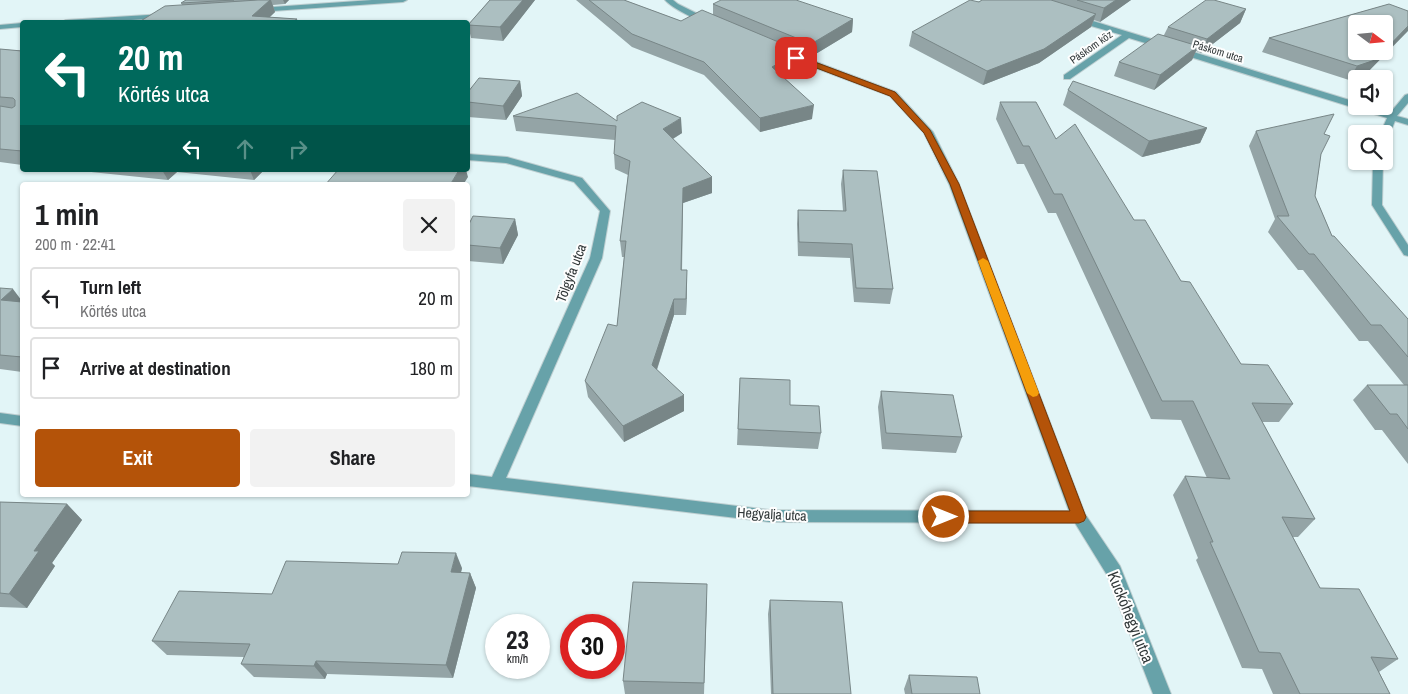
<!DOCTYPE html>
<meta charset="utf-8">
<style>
body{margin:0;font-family:"Archivo Narrow",sans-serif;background:#f2f2f2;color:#202124;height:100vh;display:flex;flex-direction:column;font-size:19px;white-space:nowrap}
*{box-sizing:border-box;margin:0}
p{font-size:16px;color:#757577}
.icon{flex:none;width:28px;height:28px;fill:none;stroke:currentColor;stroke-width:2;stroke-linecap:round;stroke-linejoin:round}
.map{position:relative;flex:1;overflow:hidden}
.sheet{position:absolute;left:20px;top:182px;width:450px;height:315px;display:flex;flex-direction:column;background:#fff;border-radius:5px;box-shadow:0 1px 4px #0004}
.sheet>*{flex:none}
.hud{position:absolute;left:20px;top:20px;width:450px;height:152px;border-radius:5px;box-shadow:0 1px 4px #0004;background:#00695c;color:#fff;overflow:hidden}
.needle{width:32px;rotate:106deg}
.buttons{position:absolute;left:1348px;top:15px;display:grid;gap:10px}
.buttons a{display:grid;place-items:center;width:45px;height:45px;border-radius:5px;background:#fff;box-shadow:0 1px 4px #0004;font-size:25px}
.speed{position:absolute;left:485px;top:614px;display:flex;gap:10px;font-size:25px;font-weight:700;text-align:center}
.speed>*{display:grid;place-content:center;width:65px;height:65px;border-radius:50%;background:#fff;box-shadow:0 1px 4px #0004;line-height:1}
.speed small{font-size:12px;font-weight:400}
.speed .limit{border:8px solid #d22;background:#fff;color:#111}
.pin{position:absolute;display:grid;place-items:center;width:42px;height:42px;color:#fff;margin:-21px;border-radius:10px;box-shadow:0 2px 8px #0006}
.me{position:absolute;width:55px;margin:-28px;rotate:90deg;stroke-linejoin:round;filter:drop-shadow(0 0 4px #0008)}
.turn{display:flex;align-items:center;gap:18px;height:105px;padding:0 15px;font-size:22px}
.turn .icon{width:65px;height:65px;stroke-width:2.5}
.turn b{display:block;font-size:35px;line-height:42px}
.lanes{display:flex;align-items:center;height:48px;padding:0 15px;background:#0003;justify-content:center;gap:25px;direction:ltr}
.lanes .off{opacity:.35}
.round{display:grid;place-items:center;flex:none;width:52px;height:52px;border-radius:5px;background:#f2f2f2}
.head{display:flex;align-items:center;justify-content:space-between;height:85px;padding:0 15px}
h1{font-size:30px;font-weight:700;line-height:38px}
.button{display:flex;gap:10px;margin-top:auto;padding:10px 15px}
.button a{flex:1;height:58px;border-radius:5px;background:#b45309;color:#fff;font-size:20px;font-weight:700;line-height:58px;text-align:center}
.button a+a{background:#f2f2f2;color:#202124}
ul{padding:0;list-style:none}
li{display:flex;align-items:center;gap:15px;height:62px;margin:0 10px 8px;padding:0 5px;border:2px solid #e0e0e0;border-radius:5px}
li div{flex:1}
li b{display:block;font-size:19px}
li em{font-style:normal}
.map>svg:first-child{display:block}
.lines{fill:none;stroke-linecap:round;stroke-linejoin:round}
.minor-casing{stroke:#bfcfd1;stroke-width:2}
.minor{fill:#67a2a9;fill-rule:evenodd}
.wall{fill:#94a4a6}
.shaded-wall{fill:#788687}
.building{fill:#acbfc1;stroke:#788687}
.route{fill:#b45309;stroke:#753606}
.slow{fill:#f59e0b}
.labels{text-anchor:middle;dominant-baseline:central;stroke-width:4;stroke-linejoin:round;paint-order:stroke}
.far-street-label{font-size:11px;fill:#313839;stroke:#fefefe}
.street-label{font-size:14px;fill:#313839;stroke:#fefefe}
.near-street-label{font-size:16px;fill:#313839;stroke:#fefefe}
</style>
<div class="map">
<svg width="1408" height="694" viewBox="0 0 1408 694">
<rect width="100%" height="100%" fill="#e2f5f7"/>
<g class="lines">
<g class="minor-casing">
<path id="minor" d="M 372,0 L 407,0 L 403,2 L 258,12 L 254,10 L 258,8 Z
M 665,0 L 673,0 L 678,4 L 712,21 C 704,26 672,8 665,0 Z
M 164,14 L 168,16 L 167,18 L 95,22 L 62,22 L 66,20 Z
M 1074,17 L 1080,17 L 1356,102 L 1356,106 L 1369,106 L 1390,113 L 1405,95 L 1408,94 L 1408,103 L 1397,116 L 1408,119 L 1408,125 L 1395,121 L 1389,136 L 1384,139 L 1384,134 L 1380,134 L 1387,118 L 1129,38 L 1070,79 L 1064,79 L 1064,75 L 1122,35 L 1074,21 Z
M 22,23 L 22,27 L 0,29 L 0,25 Z
M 781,51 L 787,51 L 896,92 L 933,132 L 959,184 L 1085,514 L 1120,566 L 1171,694 L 1153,694 L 1107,575 L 1075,523 L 770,522 L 468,486 L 468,474 L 492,477 L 590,258 L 600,211 L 574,182 L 506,163 L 468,160 L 468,154 L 507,157 L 582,178 L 610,211 L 602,258 L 506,478 L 770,510 L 1069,511 L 949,184 L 924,133 L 890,96 L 781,55 Z
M 1373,161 L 1383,161 L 1382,205 L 1408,245 L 1408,256 L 1404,255 L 1372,205 Z
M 0,413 L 22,416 L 22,426 L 0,423 Z"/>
</g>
<use href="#minor" class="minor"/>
</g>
<path class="wall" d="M 186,0 L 289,0 L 285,4 L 273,5 L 275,12 L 270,17 L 297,19 L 298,22 L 139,22 L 182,5 L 181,3 Z
M 490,0 L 535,0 L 503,41 L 471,38 L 468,25 Z
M 576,0 L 624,0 L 681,21 L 713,15 L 713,4 L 853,19 L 852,32 L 809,58 L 800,54 L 799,64 L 780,75 L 812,119 L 760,132 L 704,75 L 632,47 Z
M 982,0 L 1131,0 L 1100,22 L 1094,20 L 1091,27 L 1039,63 L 983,85 L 909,46 L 912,32 Z
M 1389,4 L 1366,74 L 1349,80 L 1262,52 L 1269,38 Z
M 1246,9 L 1240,23 L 1201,53 L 1196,51 L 1192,60 L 1154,90 L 1114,76 L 1119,62 L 1164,35 L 1168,27 Z
M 0,49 L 22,51 L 22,165 L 0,162 Z
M 520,81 L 522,96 L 506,120 L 468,117 L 468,92 Z
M 1068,90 L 1207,128 L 1200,143 L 1142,157 L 1063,105 Z
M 1000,102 L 1056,139 L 1134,220 L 1181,281 L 1241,364 L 1293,404 L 1279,422 L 1262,422 L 1315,519 L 1298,537 L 1293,537 L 1320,588 L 1398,659 L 1379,672 L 1390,694 L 1273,694 L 1262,669 L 1242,668 L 1196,560 L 1198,558 L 1173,495 L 1185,476 L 1207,478 L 1181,420 L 1151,419 L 1056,213 L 1048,213 L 1024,164 L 1017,164 L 996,119 Z
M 513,116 L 617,121 L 682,133 L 673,139 L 712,177 L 712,193 L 683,203 L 682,270 L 687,286 L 686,315 L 674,315 L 657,370 L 684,395 L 684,411 L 624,442 L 588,397 L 585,381 L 617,326 L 624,257 L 622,257 L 620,241 L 628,175 L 615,169 L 614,154 L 615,140 L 516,131 Z
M 1256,131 L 1324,134 L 1315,196 L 1332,236 L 1408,319 L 1408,464 L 1382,430 L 1375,430 L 1353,400 L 1367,385 L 1404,385 L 1368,341 L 1359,341 L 1303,270 L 1298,270 L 1268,232 L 1275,219 L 1249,146 Z
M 72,170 L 264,170 L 254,180 L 177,172 L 168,180 Z
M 843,170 L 893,289 L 890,304 L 854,302 L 850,258 L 798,256 L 797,224 L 798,210 L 843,211 L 841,184 Z
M 515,219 L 518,235 L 503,264 L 468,261 L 468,226 Z
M 0,288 L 22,301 L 22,372 L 0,369 Z
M 740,378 L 821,433 L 818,449 L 737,445 Z
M 881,391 L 962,437 L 956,453 L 882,449 L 878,407 Z
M 0,502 L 67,504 L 82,520 L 52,563 L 55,566 L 27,608 L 0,607 Z
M 462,568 L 461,573 L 470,573 L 476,588 L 453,678 L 327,674 L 325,679 L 254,677 L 241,664 L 244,657 L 167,655 L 152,641 L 272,594 Z
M 707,598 L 704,694 L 625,694 L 623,681 Z
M 770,600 L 851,694 L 771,694 L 768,614 Z
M 909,675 L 980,694 L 905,694 L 904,689 Z"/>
<path class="shaded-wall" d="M 270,0 L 271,0 L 275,12 L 264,22 L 252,16 Z
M 283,0 L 289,0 L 285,4 Z
M 523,0 L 535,0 L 503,41 L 500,27 Z
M 1116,0 L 1131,0 L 1100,22 L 1104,8 Z
M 1246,9 L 1240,23 L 1201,53 L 1207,39 Z
M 1096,14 L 1091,27 L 1039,63 L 983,85 L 987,71 Z
M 853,19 L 852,32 L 809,58 L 811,44 Z
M 1408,26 L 1408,31 L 1366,74 L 1349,80 L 1357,66 Z
M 1198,46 L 1192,60 L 1154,90 L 1160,75 Z
M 800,51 L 799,64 L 771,81 L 772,67 Z
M 520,81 L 522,96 L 506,120 L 503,106 Z
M 814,105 L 812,119 L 760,132 L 760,118 Z
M 681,118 L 682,133 L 664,144 L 663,129 Z
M 1207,128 L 1200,143 L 1142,157 L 1149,141 Z
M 162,170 L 176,170 L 177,172 L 168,180 Z
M 250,170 L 264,170 L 254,180 Z
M 459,170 L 466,170 L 468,177 L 463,185 L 450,185 Z
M 712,177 L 712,193 L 683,203 L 682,286 L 683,188 Z
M 515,219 L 518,235 L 503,264 L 500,248 Z
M 687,270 L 687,286 L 686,315 L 686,299 Z
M 13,289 L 22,301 L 22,308 L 1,300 Z
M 674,299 L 674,315 L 653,381 L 652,365 Z
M 684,395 L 684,411 L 624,442 L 623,426 Z
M 67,504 L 82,520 L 52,563 L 55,566 L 27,608 L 9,594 L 34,551 Z
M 456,553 L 462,568 L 457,587 L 451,572 Z
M 470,573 L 476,588 L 453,678 L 446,665 Z
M 316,661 L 327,674 L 325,679 L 314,666 Z"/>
<path class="building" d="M 186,0 L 234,0 L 181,3 Z
M 258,0 L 270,0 L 252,16 L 297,19 L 292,22 L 139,22 L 165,6 Z
M 490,0 L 523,0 L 500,27 L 468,25 Z
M 589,0 L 624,0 L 681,21 L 702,10 L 800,51 L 772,67 L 814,105 L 760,118 L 704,62 L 632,34 Z
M 721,0 L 796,0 L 853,19 L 811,44 L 713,4 Z
M 970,0 L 979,2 L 982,0 L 1051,0 L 1096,14 L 1044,49 L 987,71 L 912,32 Z
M 1077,0 L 1116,0 L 1104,8 Z
M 1206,0 L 1214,0 L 1246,9 L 1207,39 L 1168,27 Z
M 1389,4 L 1408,11 L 1408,26 L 1384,51 L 1384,24 L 1356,24 L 1356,51 L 1383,51 L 1375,60 L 1357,66 L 1269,38 Z
M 1158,34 L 1198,46 L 1160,75 L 1119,62 Z
M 0,49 L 22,51 L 22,151 L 0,149 L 0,106 L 12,108 L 15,106 L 15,100 L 13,98 L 0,97 Z
M 479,78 L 520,81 L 503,106 L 468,102 L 468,92 Z
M 1073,81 L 1207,128 L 1149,141 L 1068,90 Z
M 577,93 L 617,121 L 617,116 L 642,102 L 681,118 L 663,129 L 712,177 L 683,188 L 681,270 L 687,270 L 686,299 L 674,299 L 652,365 L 684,395 L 623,426 L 585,381 L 608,324 L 617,326 L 626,241 L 620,241 L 630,161 L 614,154 L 616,126 L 513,116 Z
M 1000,102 L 1036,102 L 1056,139 L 1075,124 L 1134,220 L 1145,220 L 1181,281 L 1190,282 L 1241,364 L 1268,365 L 1293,404 L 1252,403 L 1315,519 L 1282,517 L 1320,588 L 1359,589 L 1398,659 L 1371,657 L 1390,694 L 1300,694 L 1280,653 L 1259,652 L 1210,542 L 1213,542 L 1185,476 L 1230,479 L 1193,401 L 1162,401 L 1062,194 L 1054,194 L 1029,146 L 1023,146 Z
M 1334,114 L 1324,134 L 1330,136 L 1321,154 L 1315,196 L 1332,236 L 1334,236 L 1408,319 L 1408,357 L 1381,325 L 1371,325 L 1314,254 L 1309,254 L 1277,216 L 1289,216 L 1256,131 Z
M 338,170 L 459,170 L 450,185 L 325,185 Z
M 843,170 L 877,171 L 893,289 L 856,288 L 852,244 L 799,242 L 798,210 L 846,211 Z
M 473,216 L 515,219 L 500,248 L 468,245 L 468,226 Z
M 0,288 L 13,289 L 1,300 L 22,302 L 22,357 L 0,355 Z
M 740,378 L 790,380 L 790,405 L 819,406 L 821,433 L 738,429 Z
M 1367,385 L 1408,385 L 1408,429 L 1397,414 L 1390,414 Z
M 881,391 L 953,395 L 962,437 L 886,433 Z
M 0,502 L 67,504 L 34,551 L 39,551 L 9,594 L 0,593 Z
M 402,552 L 456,553 L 451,572 L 470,573 L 446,665 L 316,661 L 314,666 L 241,664 L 250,644 L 152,641 L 179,591 L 272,594 L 286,561 L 398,564 Z
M 633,582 L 707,584 L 704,683 L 623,681 Z
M 770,600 L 842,602 L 851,694 L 773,694 Z
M 909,675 L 977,677 L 980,694 L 912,694 Z"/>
<path class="route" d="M 796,55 L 895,92 L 930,130 L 959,184 L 1086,517 L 1084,521 L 1079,523 L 944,523 L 939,521 L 937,517 L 939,513 L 944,511 L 1070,511 L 950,184 L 924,133 L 890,96 L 793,59 L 792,58 Z"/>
<path class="slow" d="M 983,258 L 988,261 L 1039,393 L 1037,396 L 1033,397 L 1027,393 L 978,261 Z"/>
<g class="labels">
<g class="far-street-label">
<text transform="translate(1091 47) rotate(-35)">Páskom köz</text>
<text transform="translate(1218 51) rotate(17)">Páskom utca</text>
</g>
<g class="street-label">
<text transform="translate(571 273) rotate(-69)">Tölgyfa utca</text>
<text transform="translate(772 514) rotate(3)">Hegyalja utca</text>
</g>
<g class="near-street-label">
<text transform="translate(1131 617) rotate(68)">Kuckóhegyi utca</text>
</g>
</g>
</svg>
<div class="buttons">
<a><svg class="needle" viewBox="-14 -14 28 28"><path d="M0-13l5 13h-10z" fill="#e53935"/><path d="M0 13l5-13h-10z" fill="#757577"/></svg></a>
<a><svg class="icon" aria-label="sound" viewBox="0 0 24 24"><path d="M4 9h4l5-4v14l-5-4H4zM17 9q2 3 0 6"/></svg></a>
<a><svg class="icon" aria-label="search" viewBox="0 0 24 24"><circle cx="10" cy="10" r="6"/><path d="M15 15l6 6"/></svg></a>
</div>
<div class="speed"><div>23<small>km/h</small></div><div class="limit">30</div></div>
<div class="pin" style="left:796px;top:58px;background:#d93025"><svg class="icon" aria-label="arrive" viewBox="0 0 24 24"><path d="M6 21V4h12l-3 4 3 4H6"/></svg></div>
<svg class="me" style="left:944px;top:517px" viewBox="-20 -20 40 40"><circle r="17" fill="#b45309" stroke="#fff" stroke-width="3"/><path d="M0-11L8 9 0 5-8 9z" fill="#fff"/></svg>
<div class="hud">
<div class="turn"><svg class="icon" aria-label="left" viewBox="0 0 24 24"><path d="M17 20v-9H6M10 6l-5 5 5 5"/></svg><div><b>20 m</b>Körtés utca</div></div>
<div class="lanes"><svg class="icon" aria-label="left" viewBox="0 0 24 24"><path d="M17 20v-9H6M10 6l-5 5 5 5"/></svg><svg class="icon off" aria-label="ahead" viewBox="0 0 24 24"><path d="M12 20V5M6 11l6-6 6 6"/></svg><svg class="icon off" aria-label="right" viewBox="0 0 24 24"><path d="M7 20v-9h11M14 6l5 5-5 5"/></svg></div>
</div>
<section class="sheet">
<div class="head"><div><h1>1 min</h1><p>200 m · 22:41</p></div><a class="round"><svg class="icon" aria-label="close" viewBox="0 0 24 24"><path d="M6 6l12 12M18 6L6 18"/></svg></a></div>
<ul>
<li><svg class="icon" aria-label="left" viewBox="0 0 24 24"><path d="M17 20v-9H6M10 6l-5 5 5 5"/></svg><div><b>Turn left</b><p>Körtés utca</p></div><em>20 m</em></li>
<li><svg class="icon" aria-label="arrive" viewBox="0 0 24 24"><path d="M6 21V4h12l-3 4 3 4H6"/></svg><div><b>Arrive at destination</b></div><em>180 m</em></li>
</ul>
<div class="button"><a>Exit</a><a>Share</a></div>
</section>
</div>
